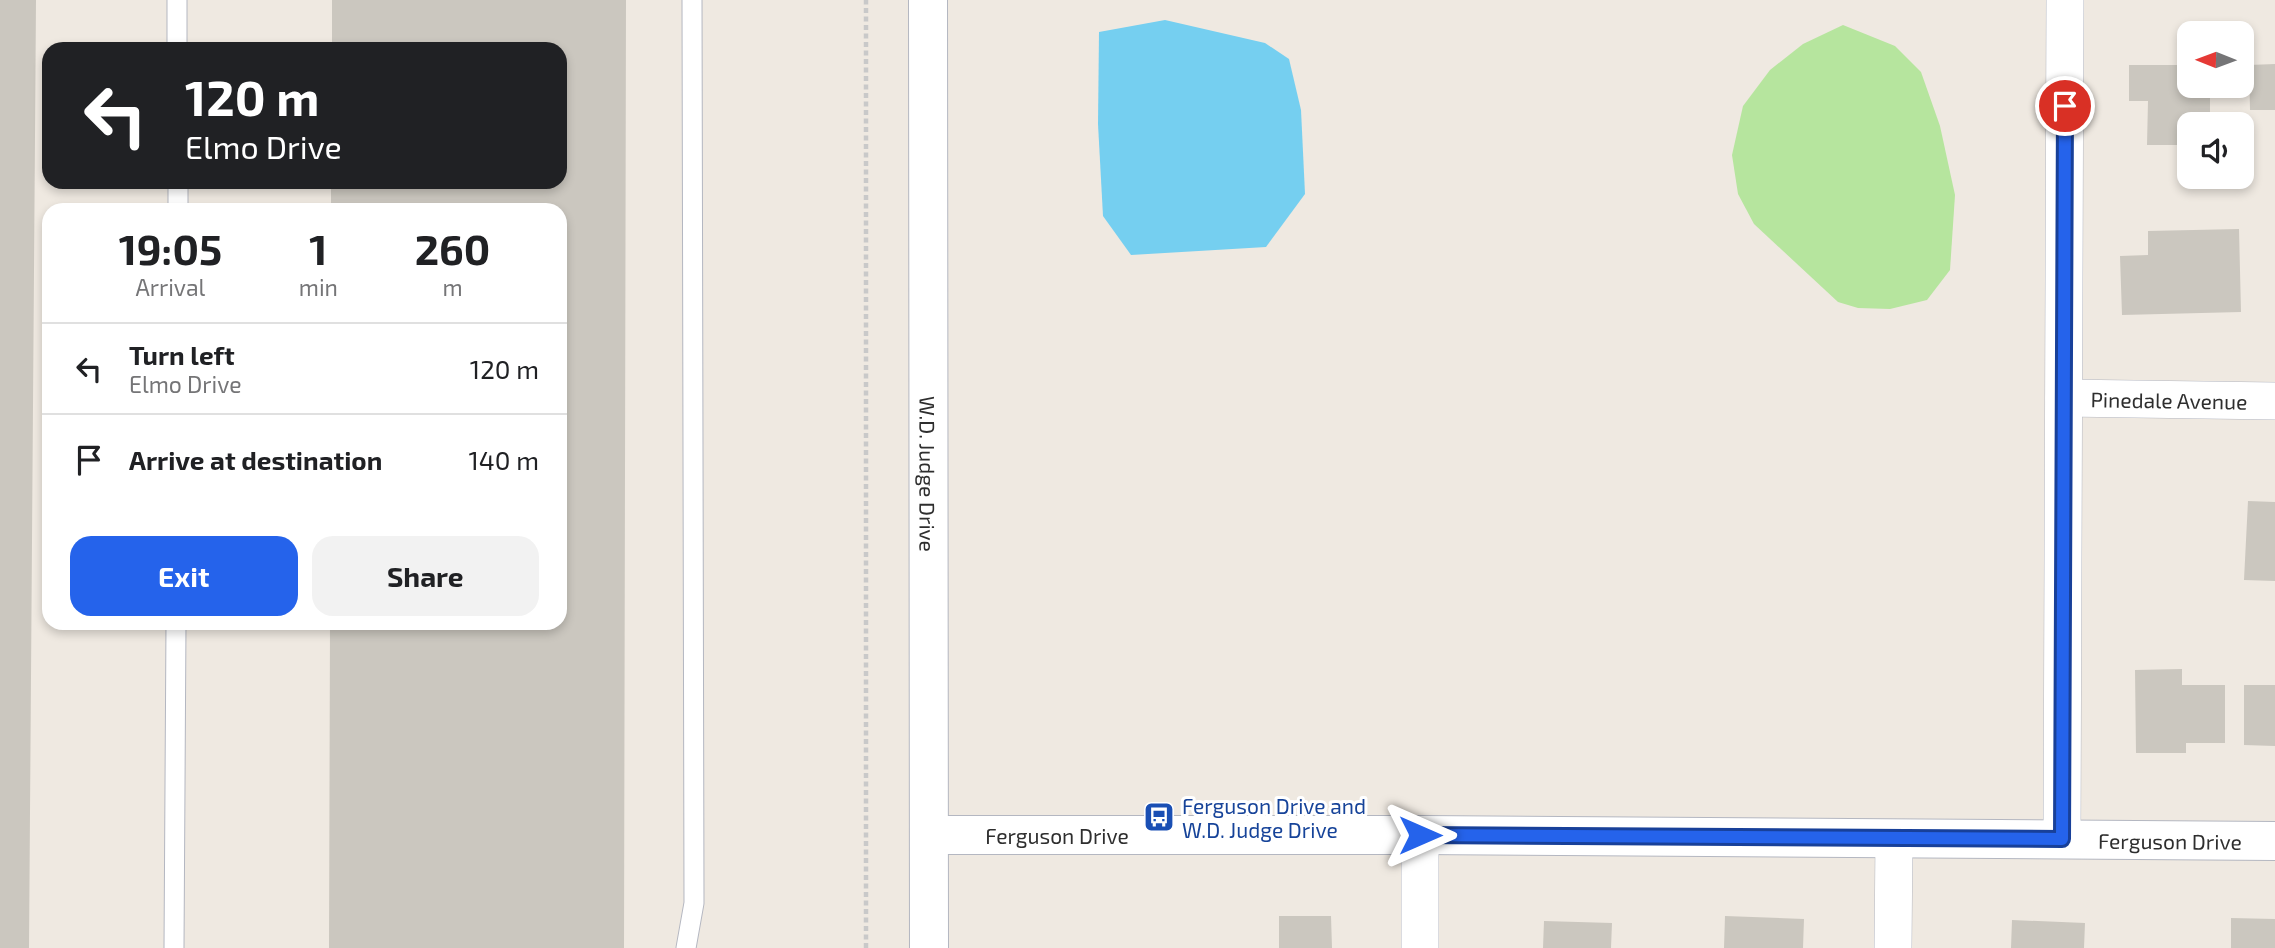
<!DOCTYPE html>
<style>
body{margin:0;font-family:"Exo 2",sans-serif;background:#f2f2f2;color:#202124;height:100vh;display:flex;flex-direction:column;font-size:26px;white-space:nowrap}
*{box-sizing:border-box;margin:0}
p{font-size:23px;color:#757577}
.icon{flex:none;width:38px;height:38px;fill:none;stroke:currentColor;stroke-width:2;stroke-linecap:round;stroke-linejoin:round}
.map{position:relative;flex:1;overflow:hidden}
.panel{position:absolute;left:42px;top:203px;width:525px;height:427px;display:flex;flex-direction:column;background:#fff;border-radius:21px;box-shadow:0 4px 10px #0003}
.panel>*{flex:none}
.hud{position:absolute;left:42px;top:42px;width:525px;height:147px;border-radius:21px;box-shadow:0 4px 10px #0003;background:#202124;color:#fff;overflow:hidden}
.needle{width:46px;rotate:271deg}
.fabs{position:absolute;left:2177px;top:21px;display:grid;gap:14px}
.fabs a{display:grid;place-items:center;width:77px;height:77px;border-radius:14px;background:#fff;box-shadow:0 4px 10px #0003;font-size:35px}
.pin{position:absolute;display:grid;place-items:center;width:60px;height:60px;color:#fff;margin:-30px;border:4px solid #fff;border-radius:50%;box-shadow:0 2px 7px #0007}
.me{position:absolute;width:77px;margin:-38px;rotate:90deg;stroke-linejoin:round;filter:drop-shadow(0 0 5px #0008)}
.turn{display:flex;align-items:center;gap:24px;height:147px;padding:0 28px;font-size:32px}
.turn .icon{width:91px;height:91px;stroke-width:2.5}
.turn b{display:block;font-size:49px;line-height:60px}
.eta{display:flex;justify-content:space-evenly;align-items:center;height:119px;text-align:center}
.eta b{font-size:42px;font-weight:700;line-height:49px}
.cta{display:flex;gap:14px;margin-top:auto;padding:14px 28px}
.cta a{flex:1;height:80px;border-radius:21px;background:#2563eb;color:#fff;font-size:28px;font-weight:700;line-height:80px;text-align:center}
.cta a+a{background:#f2f2f2;color:#202124}
ul{padding:0;list-style:none}
li{display:flex;align-items:center;gap:21px;height:91px;padding:0 28px;border-top:2px solid #e0e0e0}
li div{flex:1}
li b{display:block;font-size:26px}
li em{font-style:normal}
.map>svg:first-child{display:block}
.green{fill:#b6e59e}
.water{fill:#75cff0}
.building{fill:#cbc7bf}
.lines{fill:none;stroke-linecap:round;stroke-linejoin:round}
.lane-casing{stroke:#b4b7c1;stroke-width:21}
.street-casing{stroke:#b4b7c1;stroke-width:38}
.secondary-casing{stroke:#b4b7c1;stroke-width:40}
.path{stroke:#c9c9c9;stroke-width:4.5;stroke-dasharray:5 3.5;stroke-linecap:butt}
.lane{stroke:#fff;stroke-width:19}
.street{stroke:#fff;stroke-width:37}
.secondary{stroke:#fff;stroke-width:38}
.route-casing{stroke:#184099;stroke-width:18}
.route{stroke:#2563eb;stroke-width:12}
.labels{text-anchor:middle;dominant-baseline:central;stroke-width:6;stroke-linejoin:round;paint-order:stroke}
.street-label{font-size:21px;fill:#2e2e2e;stroke:#fff}
.transit-label{font-size:21px;fill:#164399;stroke:#fff;text-anchor:start}
</style>
<div class="map">
<svg width="2275" height="948" viewBox="0 0 2275 948">
<rect width="100%" height="100%" fill="#efe9e1"/>
<path class="green" d="M 1843,25 L 1895,46 L 1921,72 L 1940,126 L 1955,195 L 1950,270 L 1927,300 L 1890,309 L 1858,308 L 1838,302 L 1754,224 L 1738,194 L 1732,155 L 1743,106 L 1770,70 L 1803,44 Z"/>
<path class="water" d="M 1165,20 L 1265,43 L 1289,59 L 1301,110 L 1305,194 L 1266,247 L 1131,255 L 1103,216 L 1098,124 L 1099,32 Z"/>
<path class="building" d="M 0,0 L 36,0 L 29,948 L 0,948 Z
M 332,0 L 626,0 L 624,948 L 329,948 L 330,623 L 560,623 L 560,210 L 331,210 L 331,182 L 560,182 L 560,49 L 332,49 Z
M 2275,64 L 2275,110 L 2250,110 L 2249,65 Z
M 2129,65 L 2189,65 L 2189,86 L 2210,86 L 2210,124 L 2189,124 L 2189,145 L 2147,145 L 2148,101 L 2129,101 Z
M 2239,229 L 2241,312 L 2122,315 L 2120,256 L 2148,255 L 2148,231 Z
M 2248,501 L 2275,502 L 2275,581 L 2244,580 Z
M 2182,669 L 2182,685 L 2225,685 L 2225,743 L 2186,743 L 2186,753 L 2136,753 L 2135,670 Z
M 2244,685 L 2275,685 L 2275,746 L 2244,745 Z
M 1279,916 L 1331,916 L 1332,948 L 1279,948 Z
M 1725,916 L 1804,919 L 1803,948 L 1724,948 Z
M 2231,918 L 2275,919 L 2275,948 L 2231,948 Z
M 2012,920 L 2085,923 L 2084,948 L 2011,948 Z
M 1544,921 L 1612,923 L 1611,948 L 1543,948 Z"/>
<g class="lines">
<g class="lane-casing">
<path id="lane" d="M 177,0 L 177,49
M 178,182 L 178,210
M 174,948 L 176,623
M 686,948 L 694,903 L 692,0"/>
</g>
<g class="street-casing">
<g id="street">
<path id="s1" d="M 2064,398 L 2275,401"/>
<path d="M 2062,839 L 2065,0"/>
<path d="M 1420,948 L 1420,835"/>
<path d="M 1893,948 L 1894,839"/>
</g>
</g>
<g class="secondary-casing">
<g id="secondary">
<path id="s2" d="M 928,0 L 929,948"/>
<path id="s3" d="M 929,835 L 1420,835 L 2275,841"/>
</g>
</g>
<path class="path" d="M 866,948 L 866,0"/>
<use href="#lane" class="lane"/>
<use href="#street" class="street"/>
<use href="#secondary" class="secondary"/>
</g>
<g class="lines">
<g class="route-casing">
<path id="route" d="M 1420,835 L 2062,839 L 2065,106"/>
</g>
<use href="#route" class="route"/>
</g>
<defs>
<g id="bus-square" transform="scale(1.575)"><rect x="-9" y="-9" width="18" height="18" rx="4" fill="#1a4fb4" stroke="#fff"/><path d="M-5-6H5V4H4V6H2V4H-2V6H-4V4H-5ZM-3.5-4V0h7V-4ZM-3.5 1.2v1.5H-2V1.2ZM2 1.2v1.5H3.5V1.2Z" fill="#fff"/></g>
</defs>
<g fill-rule="evenodd">
<use href="#bus-square" x="1159" y="817"/>
</g>
<g class="labels">
<g class="street-label">
<text stroke="none"><textPath href="#s1" startOffset="105">Pinedale Avenue</textPath></text>
<text stroke="none"><textPath href="#s2" startOffset="474">W.D. Judge Drive</textPath></text>
<text stroke="none"><textPath href="#s3" startOffset="128">Ferguson Drive</textPath></text>
<text stroke="none"><textPath href="#s3" startOffset="1241">Ferguson Drive</textPath></text>
</g>
<g class="transit-label">
<text x="1182" y="805">Ferguson Drive and<tspan x="1182" dy="24">W.D. Judge Drive</tspan></text>
</g>
</g>
</svg>
<div class="fabs">
<a><svg class="needle" viewBox="-14 -14 28 28"><path d="M0-13l5 13h-10z" fill="#e53935"/><path d="M0 13l5-13h-10z" fill="#757577"/></svg></a>
<a><svg class="icon" aria-label="sound" viewBox="0 0 24 24"><path d="M4 9h4l5-4v14l-5-4H4zM17 9q2 3 0 6"/></svg></a>
</div>
<div class="pin" style="left:2065px;top:106px;background:#d93025"><svg class="icon" aria-label="arrive" viewBox="0 0 24 24"><path d="M6 21V4h12l-3 4 3 4H6"/></svg></div>
<svg class="me" style="left:1420px;top:835px" viewBox="-20 -20 40 40"><path d="M0-17L14 15 0 8-14 15z" fill="#2563eb" stroke="#fff" stroke-width="4"/></svg>
<div class="hud">
<div class="turn"><svg class="icon" aria-label="left" viewBox="0 0 24 24"><path d="M17 20v-9H6M10 6l-5 5 5 5"/></svg><div><b>120 m</b>Elmo Drive</div></div>
</div>
<section class="panel">
<div class="eta">
<div><b>19:05</b><p>Arrival</p></div>
<div><b>1</b><p>min</p></div>
<div><b>260</b><p>m</p></div>
</div>
<ul>
<li><svg class="icon" aria-label="left" viewBox="0 0 24 24"><path d="M17 20v-9H6M10 6l-5 5 5 5"/></svg><div><b>Turn left</b><p>Elmo Drive</p></div><em>120 m</em></li>
<li><svg class="icon" aria-label="arrive" viewBox="0 0 24 24"><path d="M6 21V4h12l-3 4 3 4H6"/></svg><div><b>Arrive at destination</b></div><em>140 m</em></li>
</ul>
<div class="cta"><a>Exit</a><a>Share</a></div>
</section>
</div>
